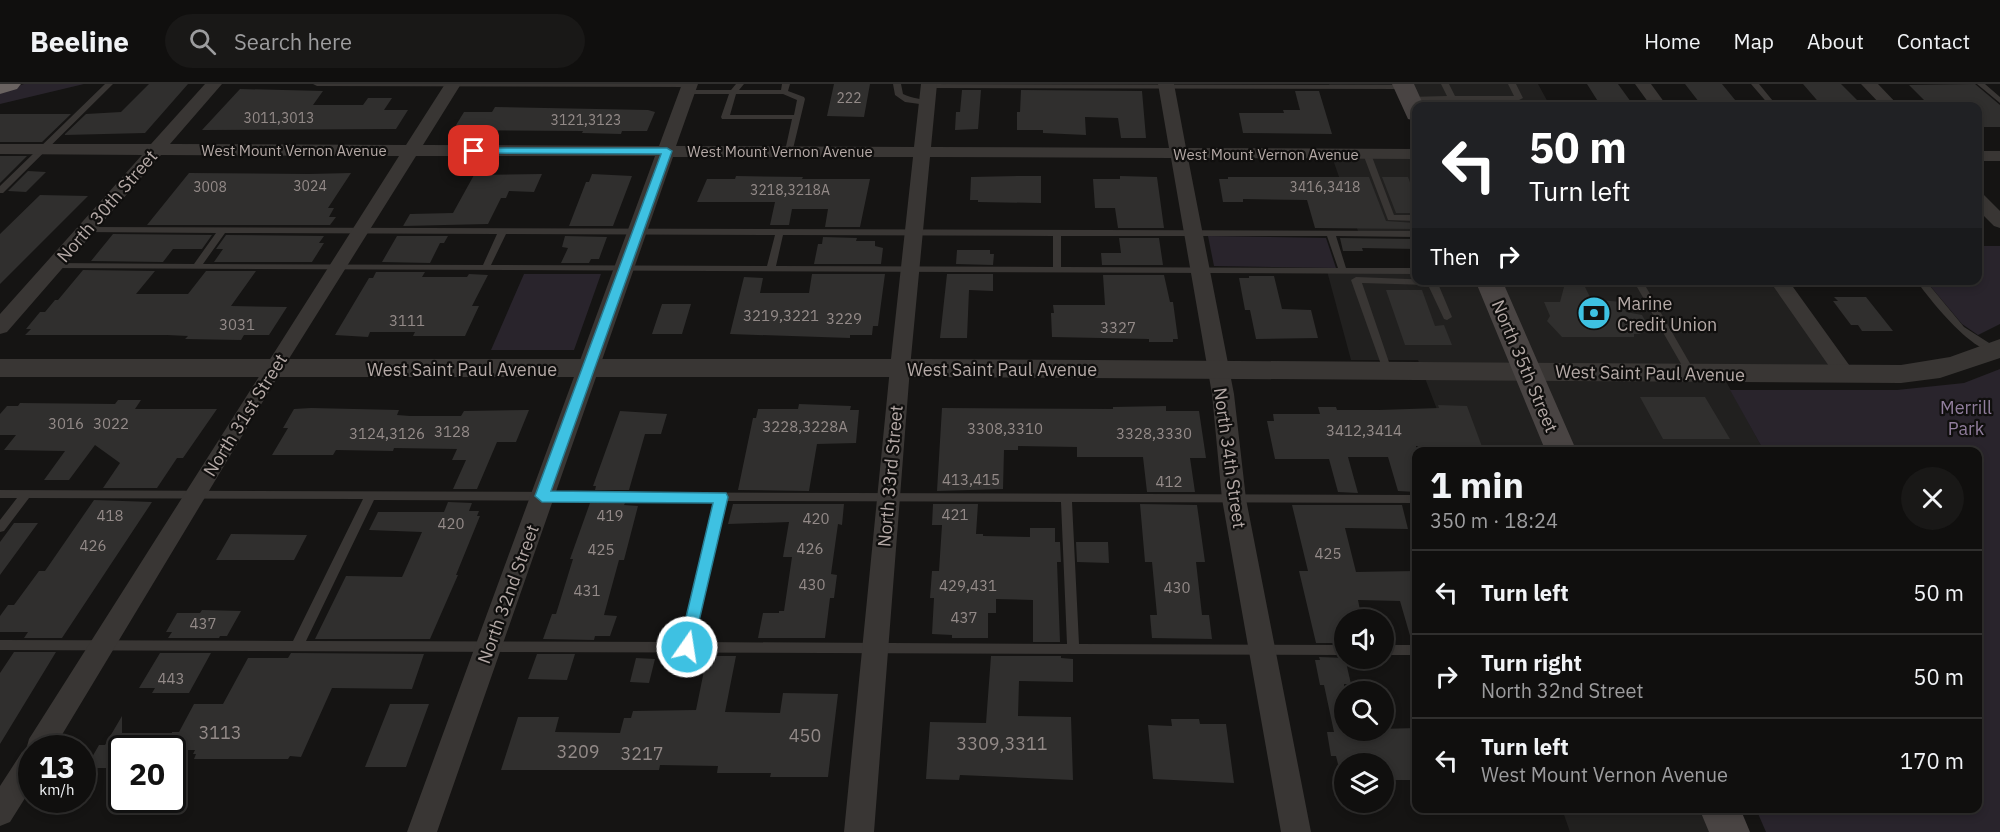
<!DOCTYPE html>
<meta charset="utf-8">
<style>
body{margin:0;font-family:"IBM Plex Sans",sans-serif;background:#191817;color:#f1f3f6;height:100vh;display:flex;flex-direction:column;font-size:22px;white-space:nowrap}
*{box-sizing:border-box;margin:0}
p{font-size:20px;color:#9c9c9e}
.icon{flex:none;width:33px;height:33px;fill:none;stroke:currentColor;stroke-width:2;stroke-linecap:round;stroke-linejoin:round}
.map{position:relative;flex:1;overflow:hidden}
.details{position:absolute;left:1412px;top:363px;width:570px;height:366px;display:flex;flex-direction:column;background:#100f0e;border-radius:12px;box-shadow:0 3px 9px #0003,0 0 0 2px #302f2e}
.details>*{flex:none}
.top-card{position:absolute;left:1412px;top:18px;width:570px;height:183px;border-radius:12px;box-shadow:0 3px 9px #0003,0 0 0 2px #302f2e;background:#202124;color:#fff;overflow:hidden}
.buttons{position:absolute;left:1334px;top:525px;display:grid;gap:12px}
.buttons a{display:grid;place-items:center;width:60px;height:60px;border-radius:50%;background:#100f0e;box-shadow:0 3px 9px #0003,0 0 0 2px #302f2e;font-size:30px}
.speed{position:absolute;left:18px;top:651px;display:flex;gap:12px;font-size:30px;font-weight:700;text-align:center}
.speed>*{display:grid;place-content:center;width:78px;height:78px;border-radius:50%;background:#100f0e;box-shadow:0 3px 9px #0003,0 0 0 2px #302f2e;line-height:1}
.speed small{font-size:15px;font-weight:400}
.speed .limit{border:3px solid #111;border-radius:9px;background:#fff;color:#111}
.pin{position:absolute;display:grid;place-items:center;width:51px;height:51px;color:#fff;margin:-26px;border-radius:12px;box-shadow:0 3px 9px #0006}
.me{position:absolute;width:66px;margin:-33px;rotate:13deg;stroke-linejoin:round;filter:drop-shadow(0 0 4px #0008)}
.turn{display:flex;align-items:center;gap:21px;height:126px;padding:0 18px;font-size:27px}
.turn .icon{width:78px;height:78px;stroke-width:2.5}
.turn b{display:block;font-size:42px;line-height:51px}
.then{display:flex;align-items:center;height:57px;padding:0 18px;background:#0003;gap:12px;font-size:22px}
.round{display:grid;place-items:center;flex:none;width:63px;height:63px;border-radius:32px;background:#191817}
.headline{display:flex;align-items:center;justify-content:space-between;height:102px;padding:0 18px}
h1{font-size:36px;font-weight:700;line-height:45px}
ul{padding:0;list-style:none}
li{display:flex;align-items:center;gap:18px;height:84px;padding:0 18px;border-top:2px solid #302f2e}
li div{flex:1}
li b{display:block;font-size:22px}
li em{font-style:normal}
header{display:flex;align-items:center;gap:36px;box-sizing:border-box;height:84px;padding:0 30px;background:#100f0e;border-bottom:2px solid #302f2e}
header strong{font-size:28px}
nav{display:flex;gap:33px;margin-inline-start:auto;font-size:21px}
.search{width:420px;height:54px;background:#191817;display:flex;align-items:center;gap:15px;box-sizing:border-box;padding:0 21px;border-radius:33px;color:#9c9c9e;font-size:22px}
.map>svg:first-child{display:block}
.built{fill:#21201f}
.green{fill:#29242c}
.building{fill:#302f2e}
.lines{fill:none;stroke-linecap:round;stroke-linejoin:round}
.service{fill:#393634;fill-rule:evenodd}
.minor{fill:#393634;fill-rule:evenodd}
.tertiary{fill:#393634;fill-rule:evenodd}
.secondary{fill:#494443;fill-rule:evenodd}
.motorway{fill:#6a6361;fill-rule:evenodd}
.route{fill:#3ec1e2;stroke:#287d93;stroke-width:1.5}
.labels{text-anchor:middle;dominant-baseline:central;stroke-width:4.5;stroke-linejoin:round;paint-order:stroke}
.far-number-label{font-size:14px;fill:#938a88}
.far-street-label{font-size:15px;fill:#b4a9a6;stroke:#100f0e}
.number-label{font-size:15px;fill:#938a88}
.street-label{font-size:18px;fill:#b4a9a6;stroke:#100f0e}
.poi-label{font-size:18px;fill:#b4a9a6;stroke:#100f0e;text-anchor:start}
.park-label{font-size:18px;fill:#917e9d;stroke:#100f0e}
.near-number-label{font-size:18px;fill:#938a88}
</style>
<header>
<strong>Beeline</strong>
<div class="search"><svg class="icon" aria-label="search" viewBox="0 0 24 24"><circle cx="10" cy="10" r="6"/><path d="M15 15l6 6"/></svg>Search here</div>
<nav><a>Home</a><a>Map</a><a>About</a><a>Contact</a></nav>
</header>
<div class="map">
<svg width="2000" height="748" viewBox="0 0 2000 748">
<rect width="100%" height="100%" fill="#151413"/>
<path class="built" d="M 1329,0 L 1538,0 L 1550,22 L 1416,22 L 1404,3 L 1330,2 Z
M 1331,70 L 1416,70 L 1416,150 L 1359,150 Z
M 1327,187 L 1416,187 L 1416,196 L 1778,197 L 1845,290 L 1722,290 L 1764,367 L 1453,367 L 1418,276 L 1351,276 Z
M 1562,725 L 1719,725 L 1730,748 L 1570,748 Z"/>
<path class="green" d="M 24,0 L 84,0 L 0,20 L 0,7 Z
M 1208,152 L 1326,154 L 1336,184 L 1214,182 Z
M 1977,162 L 2000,162 L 2000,240 L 1978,251 L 1962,240 L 1926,197 L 1977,196 Z
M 524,190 L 601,190 L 574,266 L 491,266 Z
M 2000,285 L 2000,748 L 1766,748 L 1756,725 L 1977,724 L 1977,368 L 1764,367 L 1730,306 L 1897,306 L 1964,299 Z"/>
<path class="building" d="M 149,0 L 188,0 L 145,49 L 64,51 L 86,30 L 121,28 Z
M 834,0 L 870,0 L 864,33 L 827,32 Z
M 1587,0 L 1618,0 L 1631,18 L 1599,19 Z
M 1685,0 L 1722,0 L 1740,22 L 1711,22 L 1708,18 L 1699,18 Z
M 1803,0 L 1841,0 L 1863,22 L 1822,22 Z
M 1975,0 L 2000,21 L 2000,43 L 1977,43 L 1977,22 L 1938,22 L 1936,20 L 1928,20 L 1909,1 Z
M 240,5 L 323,7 L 313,21 L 363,21 L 368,14 L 392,14 L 384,26 L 408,26 L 396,45 L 202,46 Z
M 962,6 L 981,6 L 978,45 L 955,46 L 956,28 L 960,28 Z
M 1021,6 L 1142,7 L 1146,54 L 1121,54 L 1118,34 L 1085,33 L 1086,51 L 1043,49 L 1043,46 L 1017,46 L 1017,28 L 1020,28 Z
M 1295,7 L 1319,7 L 1332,50 L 1243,49 L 1239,29 L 1284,29 L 1283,26 L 1300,26 Z
M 495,23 L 648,26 L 655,28 L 647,47 L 622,47 L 621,50 L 582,49 L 583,47 L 453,46 L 464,28 L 492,28 Z
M 0,30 L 71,30 L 42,58 L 0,58 Z
M 0,72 L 27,72 L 0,99 Z
M 28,87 L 46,88 L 26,108 L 8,107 Z
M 189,89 L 309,90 L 351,89 L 328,124 L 334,124 L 329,133 L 336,133 L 330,141 L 147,141 Z
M 542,90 L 534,108 L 509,107 L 506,114 L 501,114 L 488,140 L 403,142 L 410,130 L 453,129 L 474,91 Z
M 592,90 L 632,92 L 613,142 L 569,142 L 586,98 L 589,98 Z
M 736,92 L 803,93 L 802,95 L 870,95 L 860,143 L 825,143 L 828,125 L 792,125 L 789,141 L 770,141 L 775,118 L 697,118 L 707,95 L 735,95 Z
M 1021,92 L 1041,92 L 1041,119 L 978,118 L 978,116 L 970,116 L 971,93 Z
M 1120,92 L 1157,93 L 1164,144 L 1118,144 L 1115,124 L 1095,124 L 1093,95 L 1120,95 Z
M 1228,93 L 1369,93 L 1386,137 L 1416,139 L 1416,145 L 1315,144 L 1307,116 L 1243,115 L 1243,118 L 1223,118 L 1219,95 L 1228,95 Z
M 1382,93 L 1408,93 L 1416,114 L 1416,129 L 1396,129 Z
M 40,111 L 88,112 L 0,200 L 0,150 Z
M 113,150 L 212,151 L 202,165 L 173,165 L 163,178 L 91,177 Z
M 226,151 L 324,152 L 319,159 L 324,159 L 312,178 L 214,178 L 223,165 L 216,165 Z
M 397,152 L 448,152 L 444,159 L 440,159 L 430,179 L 382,178 Z
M 565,152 L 607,153 L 599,175 L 591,175 L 589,179 L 561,179 L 568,164 L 562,163 Z
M 823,153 L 857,154 L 856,157 L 875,157 L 875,162 L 883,164 L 881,180 L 814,180 L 818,160 L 822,160 Z
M 1119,154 L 1159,154 L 1163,181 L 1102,181 L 1101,169 L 1121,169 Z
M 1340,154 L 1416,155 L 1416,165 L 1362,164 L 1363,167 L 1343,167 Z
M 957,166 L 990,166 L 990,170 L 994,170 L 993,181 L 956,180 Z
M 83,186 L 155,187 L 136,210 L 188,210 L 206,187 L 256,187 L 231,222 L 287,223 L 269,251 L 244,251 L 241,256 L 185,255 L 188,252 L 167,251 L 25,251 L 31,245 L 26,245 L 40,228 L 45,228 L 55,216 L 58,216 Z
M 376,188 L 425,188 L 422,193 L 467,193 L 469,190 L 488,191 L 472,222 L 479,222 L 465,252 L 413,252 L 415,248 L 370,248 L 368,253 L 335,251 L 369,194 L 373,194 Z
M 812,190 L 885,190 L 878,242 L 873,242 L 872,251 L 850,251 L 850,254 L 730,250 L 744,193 L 763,194 L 760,209 L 809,209 Z
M 947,190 L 993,190 L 993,207 L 969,206 L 967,254 L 940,254 Z
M 1103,191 L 1164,191 L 1170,218 L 1173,218 L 1178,255 L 1173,255 L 1173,258 L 1149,258 L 1149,255 L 1052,253 L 1051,229 L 1054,229 L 1053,221 L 1105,221 Z
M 1249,192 L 1274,192 L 1282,225 L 1311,226 L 1318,254 L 1256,255 L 1250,226 L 1245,226 L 1239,194 L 1249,194 Z
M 1564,203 L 1585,203 L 1591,215 L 1621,218 L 1626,228 L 1642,231 L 1648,242 L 1640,250 L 1634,250 L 1634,253 L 1562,253 L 1547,237 L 1550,232 L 1544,218 L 1560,218 Z
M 1386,206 L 1422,206 L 1435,242 L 1444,241 L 1452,261 L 1405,261 Z
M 1834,213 L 1866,213 L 1893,247 L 1862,247 L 1858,241 L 1851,241 L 1833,217 L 1838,217 Z
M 662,220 L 691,220 L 682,250 L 652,250 Z
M 1640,313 L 1705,313 L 1730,355 L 1663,355 Z
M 118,316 L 141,316 L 135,325 L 217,325 L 183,374 L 177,374 L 157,404 L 103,404 L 120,379 L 95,361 L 69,396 L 44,396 L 65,367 L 4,366 L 16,351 L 0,351 L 0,330 L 7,322 L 18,322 L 20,319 L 115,320 Z
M 799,320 L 851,322 L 850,326 L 859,326 L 856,359 L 817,360 L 809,407 L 738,406 L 753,334 L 756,334 L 758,325 L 798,325 Z
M 1438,321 L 1467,322 L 1484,368 L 1454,368 L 1452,362 L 1416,362 L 1416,408 L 1398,407 L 1388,373 L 1348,373 L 1358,409 L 1338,408 L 1329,375 L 1275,375 L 1267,337 L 1274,337 L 1273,330 L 1320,330 L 1318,323 L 1336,323 L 1337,326 L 1379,326 L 1439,324 Z
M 1166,322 L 1166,327 L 1199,327 L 1206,374 L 1190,374 L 1195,408 L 1147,408 L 1143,373 L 1077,373 L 1077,363 L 1018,362 L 1018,366 L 1004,366 L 1003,405 L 937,407 L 942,324 L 1113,325 L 1113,323 Z
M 311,324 L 399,326 L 397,331 L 410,332 L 461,332 L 464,327 L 529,326 L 516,358 L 497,358 L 477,405 L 453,405 L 466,376 L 452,376 L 457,365 L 394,364 L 393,367 L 336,366 L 333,371 L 272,371 L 288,344 L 283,344 L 294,325 Z
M 620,327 L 667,330 L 661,350 L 645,350 L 629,406 L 595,406 L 596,402 L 593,402 Z
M 94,416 L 152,418 L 62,554 L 24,554 L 28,548 L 0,548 L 0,532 L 8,521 L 14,521 L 39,487 L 45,487 Z
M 448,418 L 472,419 L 469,427 L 479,427 L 477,432 L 480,432 L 456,491 L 458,491 L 430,555 L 315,555 L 346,492 L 402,493 L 403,491 L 422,448 L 369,446 L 378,428 L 444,428 Z
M 590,419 L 625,419 L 624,421 L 638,422 L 624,476 L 619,476 L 604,531 L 617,532 L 610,552 L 595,552 L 594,556 L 543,555 L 552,530 L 556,530 L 573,475 L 570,475 Z
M 733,420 L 844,420 L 842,441 L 838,440 L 831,490 L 837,491 L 834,514 L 830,514 L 825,554 L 758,554 L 763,529 L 779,529 L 779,527 L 784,527 L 792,473 L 783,473 L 789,438 L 728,440 Z
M 933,420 L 978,420 L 976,450 L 983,450 L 983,452 L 1030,453 L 1030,444 L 1055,444 L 1055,458 L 1060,458 L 1061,478 L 1057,478 L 1060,558 L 1033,558 L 1033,516 L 996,515 L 996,529 L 988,529 L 988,554 L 952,554 L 952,551 L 932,550 L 934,514 L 930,514 L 932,487 L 939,487 L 942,441 L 932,441 Z
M 1140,420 L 1197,421 L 1205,478 L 1196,478 L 1202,531 L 1209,531 L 1212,555 L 1152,554 L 1150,531 L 1157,531 L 1152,478 L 1145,478 Z
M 1292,421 L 1402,421 L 1408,445 L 1345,444 L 1356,488 L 1416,487 L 1416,554 L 1411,555 L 1400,517 L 1358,516 L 1362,536 L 1344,536 L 1344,559 L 1316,559 L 1299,487 L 1308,487 Z
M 14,439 L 38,439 L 0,491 L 0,458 Z
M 231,450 L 307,451 L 294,476 L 216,476 Z
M 1076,458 L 1108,458 L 1109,479 L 1077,478 Z
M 202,526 L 241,527 L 227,552 L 220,552 L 219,554 L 168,554 L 172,548 L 166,548 L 177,529 L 200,529 Z
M 14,568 L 56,568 L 0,660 L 0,589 Z
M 160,569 L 211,569 L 189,609 L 152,609 L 155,604 L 139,604 Z
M 291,569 L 424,570 L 412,605 L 332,604 L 301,673 L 290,672 L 288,675 L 194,675 L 196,670 L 193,670 L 195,666 L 172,666 L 172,648 L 179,648 L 194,620 L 223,620 L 248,574 L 288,574 Z
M 537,570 L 575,570 L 567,596 L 528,595 Z
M 707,572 L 736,572 L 725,628 L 780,629 L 783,609 L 838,610 L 828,693 L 770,693 L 771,689 L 717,689 L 718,682 L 660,681 L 659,686 L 501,686 L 518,633 L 559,633 L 555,648 L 620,649 L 624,634 L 631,634 L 633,627 L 696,626 Z
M 991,572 L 1061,572 L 1061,574 L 1073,575 L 1073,598 L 1019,597 L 1018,632 L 1071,633 L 1073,696 L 960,691 L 959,696 L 926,695 L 930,638 L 986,639 Z
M 1319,573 L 1345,574 L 1351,600 L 1344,600 L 1344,646 L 1416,644 L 1416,696 L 1383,696 L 1383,680 L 1338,680 L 1336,672 L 1331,672 L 1327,648 L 1334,648 L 1324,601 L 1320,601 L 1315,576 L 1320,576 Z
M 636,574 L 655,575 L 649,599 L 630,598 Z
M 390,620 L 429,620 L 406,683 L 365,683 Z
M 122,632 L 122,684 L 91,684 L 93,682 L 87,682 L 99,661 L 105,661 Z
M 1171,635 L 1199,635 L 1200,640 L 1226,640 L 1234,699 L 1153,695 L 1148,641 L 1172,642 Z"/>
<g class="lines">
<path class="service" d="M 105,0 L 113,0 L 3,109 L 0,109 L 0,102 Z
M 313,0 L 692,0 L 693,1 L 689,3 L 317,2 Z
M 736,0 L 744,0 L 739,6 L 781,6 L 782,0 L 790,0 L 788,7 L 804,13 L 805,15 L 792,69 L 789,69 L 785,67 L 792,35 L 722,35 L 721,33 L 729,10 L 687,10 L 683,8 L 687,6 L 731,6 ZM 736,10 L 783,10 L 797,16 L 794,31 L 730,31 Z
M 893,0 L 901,0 L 903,10 C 912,15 923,14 931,19 L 927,21 L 905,18 L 895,11 Z
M 928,0 L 1405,1 L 1409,3 L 1405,5 L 929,4 L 925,2 Z
M 1441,0 L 1449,0 L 1455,12 L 1514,12 L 1508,0 L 1516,0 L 1523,14 L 1519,16 L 1409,17 L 1405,15 L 1409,13 L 1447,12 Z
M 1751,0 L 1759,0 L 1777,22 L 1770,22 Z
M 1977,0 L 1985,0 L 2000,13 L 2000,19 Z
M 1364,68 L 1367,68 L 1371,70 L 1394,131 L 1416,131 L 1416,137 L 1388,136 L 1363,70 Z
M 86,143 L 1416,147 L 1416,153 L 1336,152 L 1346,184 L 1416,184 L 1416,190 L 50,184 L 49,182 L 53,179 L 194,180 L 216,149 L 83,148 L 83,144 ZM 225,149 L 497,150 L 483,181 L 203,180 ZM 506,150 L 775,151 L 767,182 L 491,181 ZM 783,151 L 1053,152 L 1053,183 L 776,182 ZM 1061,152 L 1327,152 L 1338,184 L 1061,183 Z
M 1356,193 L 1434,196 L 1439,202 L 1452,233 L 1447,236 L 1444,235 L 1428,201 L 1362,199 L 1392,287 L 1390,289 L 1384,289 L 1351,196 Z
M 1633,196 L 1642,196 L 1696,290 L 1694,292 L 1688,292 Z
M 1916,196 L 1925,196 L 1964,243 L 1997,264 L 1999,266 L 1997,268 C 1974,271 1929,215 1916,196 Z
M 0,406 L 1416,411 L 1416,419 L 1072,418 L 1079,560 L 1344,561 L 1344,571 L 0,566 L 0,556 L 293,557 L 363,415 L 29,414 L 4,447 L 0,448 L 0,436 L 17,414 L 0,414 ZM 374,416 L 715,417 L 682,558 L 306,557 ZM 726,417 L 1061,418 L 1067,560 L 694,558 Z
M 1383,561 L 1416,561 L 1416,571 L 1383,571 Z"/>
<path class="minor" d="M 205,0 L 222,0 L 170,60 L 406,61 L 445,0 L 461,0 L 423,61 L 659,62 L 682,0 L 698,0 L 676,62 L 914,63 L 921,0 L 937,0 L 931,63 L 1169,64 L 1158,0 L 1174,0 L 1186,64 L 1416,65 L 1416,75 L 1188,74 L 1234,310 L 1246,415 L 1311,748 L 1281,748 L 1222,415 L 1212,310 L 1171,74 L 930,73 L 910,284 L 874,748 L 844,748 L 890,284 L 913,73 L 673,73 L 437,748 L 407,748 L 655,72 L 416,72 L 280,289 L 54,664 L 32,664 L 32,703 L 10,738 L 0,742 L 0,702 L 22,668 L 26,666 L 29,655 L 399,72 L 161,71 L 7,248 L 0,250 L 0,230 L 142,71 L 0,70 L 0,60 L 151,60 Z
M 1635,0 L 1651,0 L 1667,22 L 1651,22 Z
M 1861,0 L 1878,0 L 1899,22 L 1882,22 Z
M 1977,67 L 2000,67 L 2000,77 L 1977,77 Z
M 1977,109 L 1983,110 L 2000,127 L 2000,144 L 1994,142 L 1977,125 Z
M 1769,196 L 1788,196 L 1852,285 L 1856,290 L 1852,295 L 1845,297 L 1838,295 Z"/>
<path class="tertiary" d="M 2000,255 L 2000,274 L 1940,294 L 1901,299 L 926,293 L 0,293 L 0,275 L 926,275 L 1901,281 L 1950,273 Z"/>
<path class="secondary" d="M 1392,0 L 1414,0 L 1424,22 L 1416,22 L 1416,37 L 1408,35 Z
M 1475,196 L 1502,196 L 1577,368 L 1546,368 Z
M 1699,724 L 1740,724 L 1750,748 L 1709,748 Z"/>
<path class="motorway" d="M 0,0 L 21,0 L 17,5 L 0,10 Z"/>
</g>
<path class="route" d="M 474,64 L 667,64 L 672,67 L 551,407 L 726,409 L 728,413 L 692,567 L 687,569 L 681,567 L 679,563 L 713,419 L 542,418 L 535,412 L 661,70 L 471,69 L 471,65 Z"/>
<defs>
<g id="bank-disc" transform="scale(1.725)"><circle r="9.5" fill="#3ec1e2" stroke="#100f0e"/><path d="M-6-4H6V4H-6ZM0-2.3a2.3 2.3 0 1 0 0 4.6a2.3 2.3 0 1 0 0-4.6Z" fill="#111"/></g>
</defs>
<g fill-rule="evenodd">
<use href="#bank-disc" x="1594" y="229"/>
</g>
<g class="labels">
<g class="far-number-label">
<text x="849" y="14">222</text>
<text x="279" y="34">3011,3013</text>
<text x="586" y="36">3121,3123</text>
<text x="310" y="102">3024</text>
<text x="210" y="103">3008</text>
<text x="1325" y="103">3416,3418</text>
<text x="790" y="106">3218,3218A</text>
</g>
<g class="far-street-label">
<text x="294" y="66">West Mount Vernon Avenue</text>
<text x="780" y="67">West Mount Vernon Avenue</text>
<text x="1266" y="70">West Mount Vernon Avenue</text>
</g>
<g class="number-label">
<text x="781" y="231">3219,3221</text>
<text x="844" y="234">3229</text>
<text x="407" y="236">3111</text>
<text x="237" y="240">3031</text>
<text x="1118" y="243">3327</text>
<text x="66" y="339">3016</text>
<text x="111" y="339">3022</text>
<text x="805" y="342">3228,3228A</text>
<text x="1005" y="344">3308,3310</text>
<text x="1364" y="346">3412,3414</text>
<text x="452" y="347">3128</text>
<text x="387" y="349">3124,3126</text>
<text x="1154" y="349">3328,3330</text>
<text x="971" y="395">413,415</text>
<text x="1169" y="397">412</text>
<text x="955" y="430">421</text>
<text x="110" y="431">418</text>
<text x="610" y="431">419</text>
<text x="816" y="434">420</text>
<text x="451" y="439">420</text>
<text x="93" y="461">426</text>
<text x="810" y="464">426</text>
<text x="601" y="465">425</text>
<text x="1328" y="469">425</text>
<text x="812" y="500">430</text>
<text x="968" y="501">429,431</text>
<text x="1177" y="503">430</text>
<text x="587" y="506">431</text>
<text x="964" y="533">437</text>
<text x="203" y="539">437</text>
<text x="171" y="594">443</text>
</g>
<g class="street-label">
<text transform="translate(107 122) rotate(-49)">North 30th Street</text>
<text transform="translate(1525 282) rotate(67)">North 35th Street</text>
<text x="462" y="285">West Saint Paul Avenue</text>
<text x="1002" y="285">West Saint Paul Avenue</text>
<text transform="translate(1650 289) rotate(1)">West Saint Paul Avenue</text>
<text transform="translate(245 331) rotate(-58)">North 31st Street</text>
<text transform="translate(1230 374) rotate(82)">North 34th Street</text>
<text transform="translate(890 392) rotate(-85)">North 33rd Street</text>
<text transform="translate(508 510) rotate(-70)">North 32nd Street</text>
</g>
<g class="poi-label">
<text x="1617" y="219">Marine<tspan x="1617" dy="21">Credit Union</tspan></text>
</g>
<g class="park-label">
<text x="1966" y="323">Merrill<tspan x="1966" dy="21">Park</tspan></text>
</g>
<g class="near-number-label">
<text x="220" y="648">3113</text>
<text x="805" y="651">450</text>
<text x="1002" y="659">3309,3311</text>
<text x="578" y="667">3209</text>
<text x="642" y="669">3217</text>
</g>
</g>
</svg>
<div class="buttons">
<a><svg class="icon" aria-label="sound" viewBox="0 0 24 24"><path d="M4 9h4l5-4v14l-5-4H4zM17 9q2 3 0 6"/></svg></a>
<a><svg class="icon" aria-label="search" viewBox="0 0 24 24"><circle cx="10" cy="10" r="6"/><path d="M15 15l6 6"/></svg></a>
<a><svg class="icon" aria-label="layers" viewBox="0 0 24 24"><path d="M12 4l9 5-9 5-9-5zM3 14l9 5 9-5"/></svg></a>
</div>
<div class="speed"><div>13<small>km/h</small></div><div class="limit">20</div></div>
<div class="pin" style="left:474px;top:67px;background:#d93025"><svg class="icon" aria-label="arrive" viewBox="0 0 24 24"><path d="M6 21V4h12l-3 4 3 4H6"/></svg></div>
<svg class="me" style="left:687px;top:563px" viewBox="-20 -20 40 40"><circle r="17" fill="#3ec1e2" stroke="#fff" stroke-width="3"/><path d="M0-11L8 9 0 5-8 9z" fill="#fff"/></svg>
<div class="top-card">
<div class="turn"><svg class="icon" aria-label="left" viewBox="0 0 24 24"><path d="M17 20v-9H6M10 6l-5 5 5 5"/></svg><div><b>50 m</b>Turn left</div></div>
<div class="then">Then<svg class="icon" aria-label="right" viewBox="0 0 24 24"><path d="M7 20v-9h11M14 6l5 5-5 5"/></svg></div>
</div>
<section class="details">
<div class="headline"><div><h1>1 min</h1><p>350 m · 18:24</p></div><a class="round"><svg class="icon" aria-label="close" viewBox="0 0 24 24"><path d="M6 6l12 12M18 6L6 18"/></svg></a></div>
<ul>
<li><svg class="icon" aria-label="left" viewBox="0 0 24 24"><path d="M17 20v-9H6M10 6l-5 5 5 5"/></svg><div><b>Turn left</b></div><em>50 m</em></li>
<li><svg class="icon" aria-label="right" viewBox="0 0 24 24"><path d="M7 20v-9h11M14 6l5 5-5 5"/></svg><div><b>Turn right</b><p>North 32nd Street</p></div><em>50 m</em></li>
<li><svg class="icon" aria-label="left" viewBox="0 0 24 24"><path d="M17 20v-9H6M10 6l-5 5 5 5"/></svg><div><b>Turn left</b><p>West Mount Vernon Avenue</p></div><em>170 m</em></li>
</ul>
</section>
</div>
